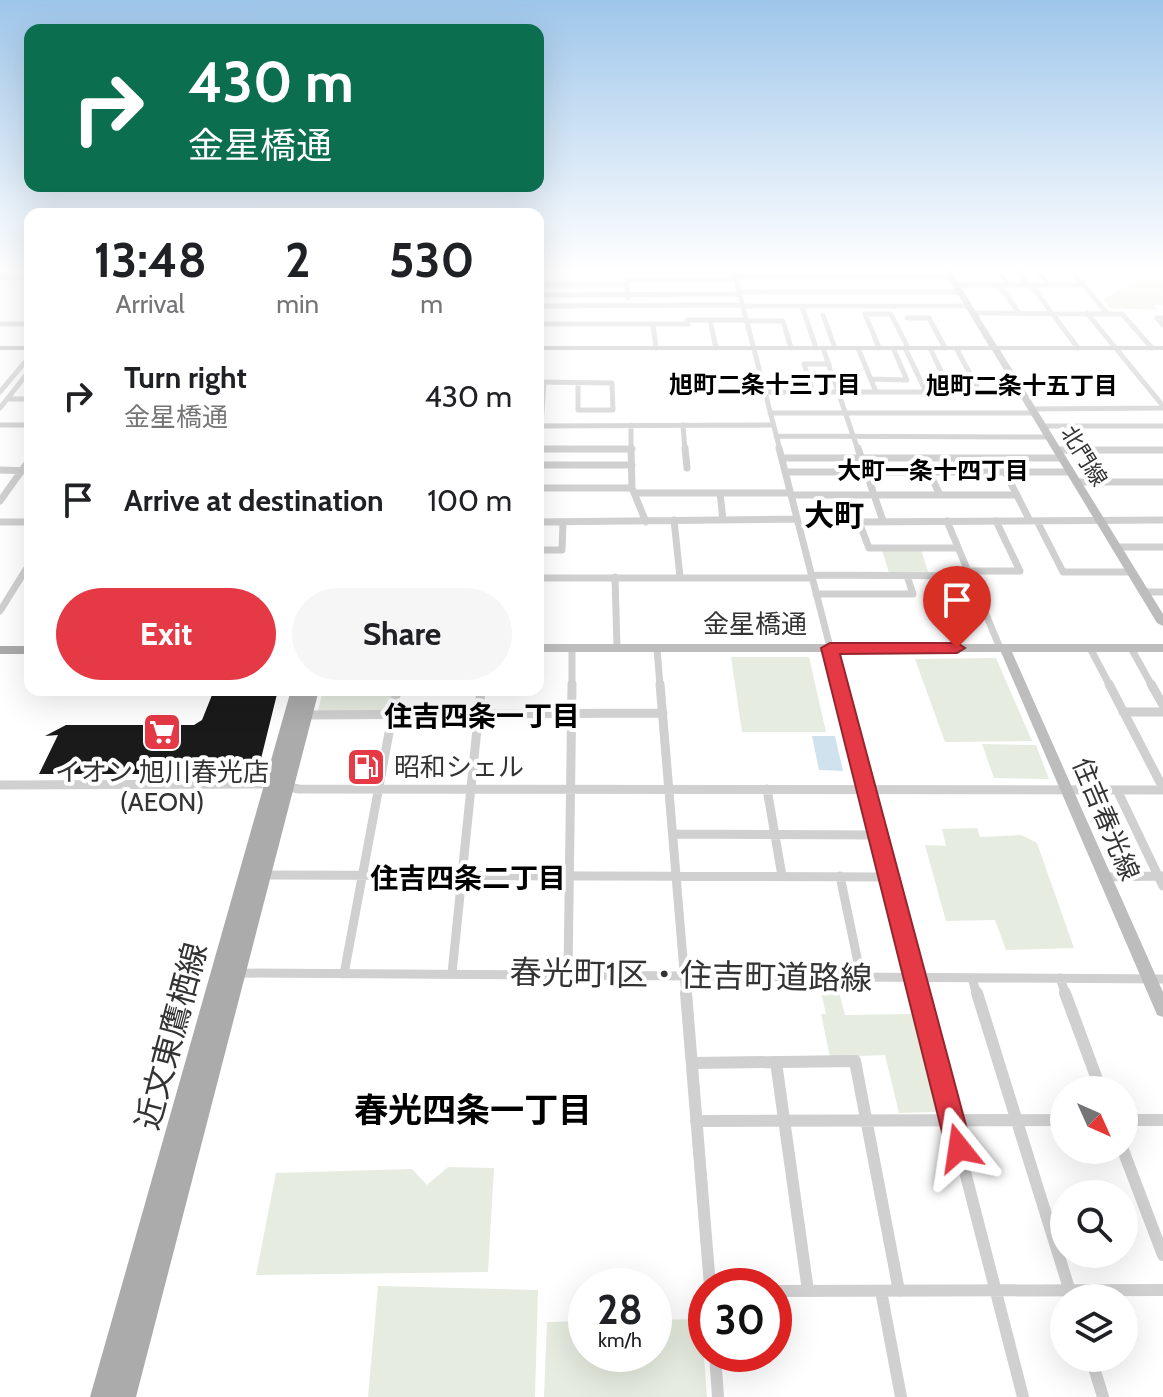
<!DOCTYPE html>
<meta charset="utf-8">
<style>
body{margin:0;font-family:Cabin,"Noto Sans JP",sans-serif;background:#f6f6f6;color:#202124;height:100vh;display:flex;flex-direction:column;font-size:30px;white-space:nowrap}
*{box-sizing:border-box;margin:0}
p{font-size:26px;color:#757577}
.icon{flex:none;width:44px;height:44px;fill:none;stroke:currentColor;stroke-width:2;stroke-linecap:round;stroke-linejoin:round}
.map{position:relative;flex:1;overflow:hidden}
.drawer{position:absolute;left:24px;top:208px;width:520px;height:488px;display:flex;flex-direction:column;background:#fff;border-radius:16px;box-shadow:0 8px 32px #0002}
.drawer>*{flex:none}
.banner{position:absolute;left:24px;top:24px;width:520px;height:168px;border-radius:16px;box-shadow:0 8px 32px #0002;background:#0b6e4f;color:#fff;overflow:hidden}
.needle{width:52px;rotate:135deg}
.buttons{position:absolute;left:1050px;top:1076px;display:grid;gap:16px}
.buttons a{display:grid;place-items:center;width:88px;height:88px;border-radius:50%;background:#fff;box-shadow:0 8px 32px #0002;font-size:40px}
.speed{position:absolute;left:568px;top:1268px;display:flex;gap:16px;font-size:40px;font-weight:700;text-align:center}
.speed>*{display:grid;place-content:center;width:104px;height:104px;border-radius:50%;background:#fff;box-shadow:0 8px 32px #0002;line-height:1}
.speed small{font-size:20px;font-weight:400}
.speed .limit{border:12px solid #d22;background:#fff;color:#111}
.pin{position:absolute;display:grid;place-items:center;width:68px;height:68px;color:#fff;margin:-82px -34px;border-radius:50% 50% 50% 0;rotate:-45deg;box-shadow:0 0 8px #0007}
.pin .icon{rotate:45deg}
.me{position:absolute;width:88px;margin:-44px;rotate:345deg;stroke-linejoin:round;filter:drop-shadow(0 0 6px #0008)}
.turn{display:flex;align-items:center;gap:28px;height:168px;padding:0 32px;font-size:36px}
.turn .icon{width:104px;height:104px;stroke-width:2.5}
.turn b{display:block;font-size:56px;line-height:68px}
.eta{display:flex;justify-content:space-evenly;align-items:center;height:136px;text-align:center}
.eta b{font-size:48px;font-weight:700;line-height:56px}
.action{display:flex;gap:16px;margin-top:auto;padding:16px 32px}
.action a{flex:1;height:92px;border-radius:48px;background:#e63946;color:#fff;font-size:32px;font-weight:700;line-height:92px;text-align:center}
.action a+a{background:#f6f6f6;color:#202124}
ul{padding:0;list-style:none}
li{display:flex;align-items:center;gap:24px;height:104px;padding:0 32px}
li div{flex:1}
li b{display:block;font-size:30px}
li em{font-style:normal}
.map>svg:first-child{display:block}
.green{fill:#e6ecdf}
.water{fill:#cfe2ee}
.building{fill:#1a1a1a}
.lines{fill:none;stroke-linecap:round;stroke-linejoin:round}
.street-far3{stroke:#d0d0d0;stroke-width:5}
.street-far2{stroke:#d0d0d0;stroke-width:7}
.street-far1{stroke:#d0d0d0;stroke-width:9}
.street{stroke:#d0d0d0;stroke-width:12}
.secondary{fill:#bdbdbd;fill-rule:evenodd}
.primary{fill:#ababab;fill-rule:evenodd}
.route{fill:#e63946;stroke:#96252e;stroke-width:2}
.labels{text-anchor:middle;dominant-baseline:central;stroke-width:8;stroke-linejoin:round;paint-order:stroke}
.far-street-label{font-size:22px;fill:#333;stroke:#fff}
.far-neighbourhood-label{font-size:24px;font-weight:bold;fill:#000;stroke:#fff}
.street-label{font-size:26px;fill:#333;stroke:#fff}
.poi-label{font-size:26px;fill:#333;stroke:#fff;text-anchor:start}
.neighbourhood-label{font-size:28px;font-weight:bold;fill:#000;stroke:#fff}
.quarter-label{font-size:30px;font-weight:bold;fill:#000;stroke:#fff}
.near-street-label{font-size:32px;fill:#333;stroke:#fff}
.near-neighbourhood-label{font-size:34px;font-weight:bold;fill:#000;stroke:#fff}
</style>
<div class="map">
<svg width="1163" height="1397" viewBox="0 0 1163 1397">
<rect width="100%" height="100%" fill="#fff"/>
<path class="green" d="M 1135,281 L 1163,281 L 1163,305 L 1154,305 L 1157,310 L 1110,308 L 1104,299 Z
M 882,550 L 921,550 L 929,574 L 889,573 Z
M 731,657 L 809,657 L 826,732 L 742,732 Z
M 996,658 L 1032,741 L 945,742 L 915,659 Z
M 323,690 L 393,690 L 389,711 L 318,711 Z
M 982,744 L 1036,745 L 1049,779 L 994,778 Z
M 977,828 L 980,837 L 1021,835 L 1037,843 L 1074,948 L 1006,950 L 995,920 L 946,921 L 925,845 L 946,846 L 942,829 Z
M 820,988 L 838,988 L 845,1015 L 912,1014 L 939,1112 L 899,1113 L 885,1055 L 830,1057 L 821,1014 L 826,1014 Z
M 448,1167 L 494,1168 L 488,1272 L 256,1275 L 276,1173 L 412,1169 L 427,1185 Z
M 378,1286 L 538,1290 L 535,1397 L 368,1397 Z
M 701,1319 L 707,1397 L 544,1397 L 547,1322 L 586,1321 L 586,1354 L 654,1354 L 654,1320 Z"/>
<path class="water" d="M 812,736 L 835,736 L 843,771 L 819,770 Z"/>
<path class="building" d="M 214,690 L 278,690 L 257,775 L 209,775 L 213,765 L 164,765 L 160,774 L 39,774 L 58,735 L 45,736 L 66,725 L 194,725 L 202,720 Z"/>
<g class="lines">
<path class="street-far3" d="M 733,268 L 780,450
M 997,268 L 1008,285
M 1016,268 L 1028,285
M 1036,268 L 1049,285
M 1069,268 L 1107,313
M 735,277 L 950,277
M 0,278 L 30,277
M 538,285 L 627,285
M 955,285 L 1083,285
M 999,285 L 1019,313
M 1031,285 L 1078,348
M 739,292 L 959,292
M 538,295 L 740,294
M 628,298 L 627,279 L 736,279
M 538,306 L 743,305
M 743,306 L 968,306
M 802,306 L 816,348
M 972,313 L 1122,314 L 1152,348
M 1087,313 L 1163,406
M 823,315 L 835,348
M 907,318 L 929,318 L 945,348
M 1163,318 L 1157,318 L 1163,325
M 710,320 L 716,348
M 746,321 L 783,321 L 791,348
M 0,324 L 30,324
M 538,324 L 653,324 L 656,348
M 653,324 L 688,324 L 687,320 L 746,320
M 823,348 L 858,450
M 858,348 L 876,392
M 879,348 L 865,314 L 891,314 L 908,348
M 905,348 L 926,392
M 930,348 L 951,392
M 956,348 L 980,392
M 871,379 L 907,380 L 893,348
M 538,382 L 612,383 L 613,410 L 578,410 L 578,383
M 0,392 L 30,356
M 765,392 L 1021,392
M 813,392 L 804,364 L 829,364
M 7,399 L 30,399
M 0,408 L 30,370
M 1031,409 L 1163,408
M 770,413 L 1034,413
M 0,425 L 30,425
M 631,425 L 631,450
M 683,425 L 685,450
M 538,426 L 773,425
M 541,426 L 544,382
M 1042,426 L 1163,426
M 776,436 L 1049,437
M 538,449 L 632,449"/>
<path class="street-far2" d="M 631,448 L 632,488 L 646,522
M 685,448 L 687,468
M 779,448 L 840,686
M 858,448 L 883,521
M 538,449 L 632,449
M 1057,450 L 1163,450
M 782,458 L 1062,458
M 538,465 L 632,465
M 0,470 L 30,471
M 785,472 L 1070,472
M 929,472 L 940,495
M 1005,472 L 1030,521
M 1076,482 L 1163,482
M 538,488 L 632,488
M 635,493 L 790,493
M 720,493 L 723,520
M 791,495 L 1017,495
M 0,501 L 30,459
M 674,520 L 680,577
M 947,521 L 1000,648
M 1037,521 L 1063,572 L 1131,572
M 0,522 L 30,522
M 538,522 L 797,519
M 1116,547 L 1163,547
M 958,548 L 869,548 L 859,522 L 1163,520
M 538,550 L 562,550 L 563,522
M 969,571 L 1020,571 L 996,521
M 811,575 L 971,576
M 615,577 L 617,648
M 538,578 L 812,578
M 1144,592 L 1163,592
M 816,594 L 913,594 L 907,576
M 0,611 L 30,563
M 657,648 L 660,686
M 1090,648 L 1110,686
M 1131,648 L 1152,686
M 572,686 L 572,648"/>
<path class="street-far1" d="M 660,684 L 686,995
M 840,684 L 920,995
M 1109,684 L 1163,788
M 1151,684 L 1163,705
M 1123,712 L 1163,712
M 304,715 L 663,713
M 0,785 L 272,784 L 299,789 L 1163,790
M 767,789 L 782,876
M 1117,790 L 1163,886
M 673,834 L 879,835
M 263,875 L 890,877
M 840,876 L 861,977
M 1105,877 L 1162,876
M 236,973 L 1163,979
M 452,973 L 481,690
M 568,973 L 572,684
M 344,974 L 397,690
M 972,978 L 977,995
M 1060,978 L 1066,995"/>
<path class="street" d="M 686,993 L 710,1286
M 919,993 L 1023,1397
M 977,993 L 1072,1298
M 1065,993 L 1101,1090
M 776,1062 L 808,1291
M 692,1063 L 855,1061 L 899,1291
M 1124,1120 L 1163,1120
M 696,1121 L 1064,1120
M 1123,1150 L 1163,1255
M 774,1291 L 1163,1290
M 881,1291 L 901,1397
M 715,1354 L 718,1397
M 1091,1358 L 1103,1397"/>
<path class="secondary" d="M 942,268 L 949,268 L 997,346 L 1163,346 L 1163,350 L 1000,350 L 1163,614 L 1163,626 L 1157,623 L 992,350 L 538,350 L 538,346 L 989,346 Z
M 0,346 L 30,346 L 30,350 L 0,350 Z
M 538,644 L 1163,644 L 1163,652 L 1012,652 L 1163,992 L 1163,1017 L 1157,1015 L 1155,1010 L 1001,652 L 538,652 Z"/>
<path class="primary" d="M 0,646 L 30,646 L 30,654 L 0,654 Z
M 291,690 L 305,690 L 292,738 L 305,690 L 319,690 L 136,1397 L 90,1397 Z"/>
</g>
<linearGradient id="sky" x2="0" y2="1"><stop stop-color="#9ec6ea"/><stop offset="0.58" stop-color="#fff"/><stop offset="1" stop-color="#fff" stop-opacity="0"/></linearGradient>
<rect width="1163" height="464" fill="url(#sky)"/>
<path class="route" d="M 830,643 L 957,643 L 965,648 L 957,653 L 840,654 L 972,1148 L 968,1157 L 959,1161 L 950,1157 L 946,1148 L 821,648 Z"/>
<defs>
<g id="supermarket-square" transform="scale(2)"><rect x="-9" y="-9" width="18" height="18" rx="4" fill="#e63946" stroke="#fff"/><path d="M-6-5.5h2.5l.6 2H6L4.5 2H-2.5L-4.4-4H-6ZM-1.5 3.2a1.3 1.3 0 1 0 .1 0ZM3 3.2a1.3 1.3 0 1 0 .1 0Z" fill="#fff"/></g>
<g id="fuel-square" transform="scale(2)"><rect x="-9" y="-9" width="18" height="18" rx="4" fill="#e63946" stroke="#fff"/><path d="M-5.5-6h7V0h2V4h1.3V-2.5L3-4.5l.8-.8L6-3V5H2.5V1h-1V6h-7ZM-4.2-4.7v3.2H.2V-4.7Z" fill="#fff"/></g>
</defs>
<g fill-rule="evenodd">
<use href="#supermarket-square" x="162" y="732"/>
<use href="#fuel-square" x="366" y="767"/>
</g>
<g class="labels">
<g class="far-street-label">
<text transform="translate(1084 456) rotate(58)">北門線</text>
</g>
<g class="far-neighbourhood-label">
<text x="765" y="384">旭町二条十三丁目</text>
<text x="1022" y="385">旭町二条十五丁目</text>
<text x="933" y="470">大町一条十四丁目</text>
</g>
<g class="street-label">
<text x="755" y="624">金星橋通</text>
<text transform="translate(1106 819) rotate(67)">住吉春光線</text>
</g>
<g class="poi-label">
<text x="394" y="767">昭和シェル</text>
<text x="162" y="772" text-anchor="middle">イオン 旭川春光店<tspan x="162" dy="30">(AEON)</tspan></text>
</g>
<g class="neighbourhood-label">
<text x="482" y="716">住吉四条一丁目</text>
<text x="468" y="878">住吉四条二丁目</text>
</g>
<g class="quarter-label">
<text x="834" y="515">大町</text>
</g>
<g class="near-street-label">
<text transform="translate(691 975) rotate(1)">春光町1区・住吉町道路線</text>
<text transform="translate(171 1036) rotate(-75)">近文東鷹栖線</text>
</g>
<g class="near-neighbourhood-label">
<text x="473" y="1110">春光四条一丁目</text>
</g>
</g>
</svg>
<div class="buttons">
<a><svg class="needle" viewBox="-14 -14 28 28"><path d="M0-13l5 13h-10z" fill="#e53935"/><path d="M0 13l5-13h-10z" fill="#757577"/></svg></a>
<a><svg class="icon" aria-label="search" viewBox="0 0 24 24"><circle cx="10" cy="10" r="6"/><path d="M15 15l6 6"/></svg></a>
<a><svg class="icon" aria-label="layers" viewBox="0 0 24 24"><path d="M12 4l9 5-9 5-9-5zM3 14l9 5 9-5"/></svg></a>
</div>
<div class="speed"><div>28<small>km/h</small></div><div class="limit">30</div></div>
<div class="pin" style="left:957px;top:648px;background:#d93025"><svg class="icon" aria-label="arrive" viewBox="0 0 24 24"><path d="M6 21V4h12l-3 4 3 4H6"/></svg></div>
<svg class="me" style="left:959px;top:1148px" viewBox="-20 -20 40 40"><path d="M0-17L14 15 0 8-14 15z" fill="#e63946" stroke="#fff" stroke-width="4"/></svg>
<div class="banner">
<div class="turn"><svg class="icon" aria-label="right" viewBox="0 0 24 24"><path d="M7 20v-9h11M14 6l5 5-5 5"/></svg><div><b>430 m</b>金星橋通</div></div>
</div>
<section class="drawer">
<div class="eta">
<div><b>13:48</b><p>Arrival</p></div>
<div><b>2</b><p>min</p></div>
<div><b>530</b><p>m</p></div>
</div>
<ul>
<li><svg class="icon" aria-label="right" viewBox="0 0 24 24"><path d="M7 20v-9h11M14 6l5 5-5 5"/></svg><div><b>Turn right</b><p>金星橋通</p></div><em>430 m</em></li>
<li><svg class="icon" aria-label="arrive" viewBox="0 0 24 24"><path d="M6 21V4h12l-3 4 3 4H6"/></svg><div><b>Arrive at destination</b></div><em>100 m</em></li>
</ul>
<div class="action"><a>Exit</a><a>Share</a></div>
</section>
</div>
